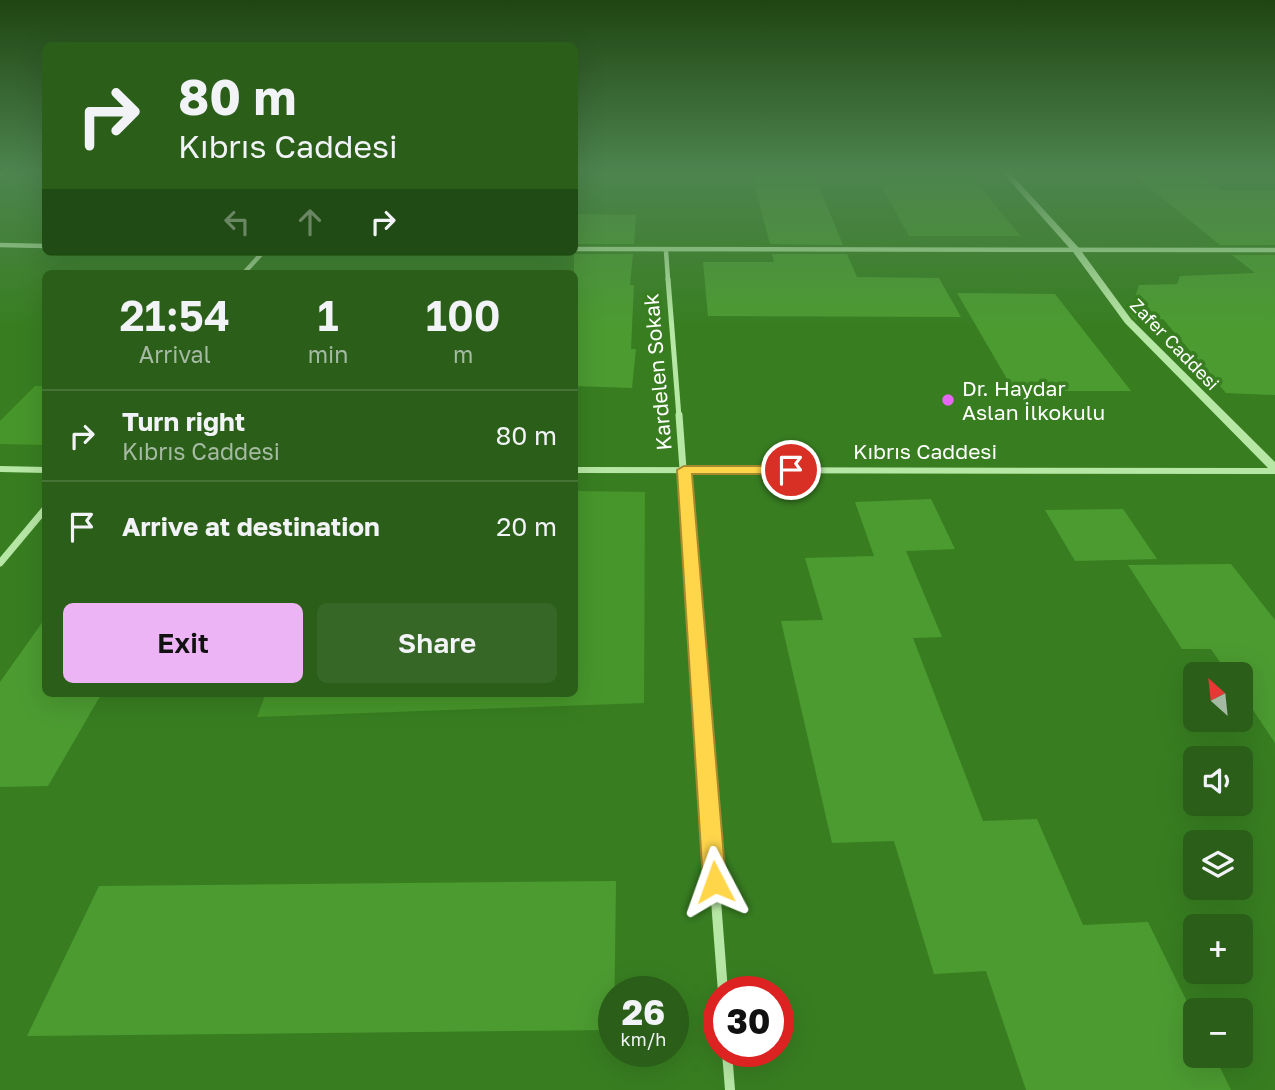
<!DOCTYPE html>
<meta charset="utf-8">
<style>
body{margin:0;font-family:"Golos Text",sans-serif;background:#366726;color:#f1f3f6;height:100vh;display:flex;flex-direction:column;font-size:26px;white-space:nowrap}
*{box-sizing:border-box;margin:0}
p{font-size:23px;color:#a5baa2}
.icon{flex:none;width:38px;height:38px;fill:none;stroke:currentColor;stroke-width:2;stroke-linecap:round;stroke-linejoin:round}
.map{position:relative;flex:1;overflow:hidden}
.drawer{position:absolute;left:42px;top:270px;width:536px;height:427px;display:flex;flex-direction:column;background:#2a5e19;border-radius:10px;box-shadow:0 7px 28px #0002}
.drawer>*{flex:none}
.banner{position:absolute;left:42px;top:42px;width:536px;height:214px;border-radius:10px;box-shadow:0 7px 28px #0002;background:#2a5e19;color:#f1f3f6;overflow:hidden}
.needle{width:46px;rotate:333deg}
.fabs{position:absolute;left:1183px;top:662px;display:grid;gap:14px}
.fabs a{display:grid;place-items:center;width:70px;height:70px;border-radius:10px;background:#2a5e19;box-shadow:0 7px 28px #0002;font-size:35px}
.speed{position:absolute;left:598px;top:976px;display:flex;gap:14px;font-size:35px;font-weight:700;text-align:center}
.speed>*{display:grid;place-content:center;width:91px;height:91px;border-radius:50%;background:#2a5e19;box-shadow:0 7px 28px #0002;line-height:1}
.speed small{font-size:18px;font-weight:400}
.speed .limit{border:10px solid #d22;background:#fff;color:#111}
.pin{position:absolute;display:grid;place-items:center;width:60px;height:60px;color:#fff;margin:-30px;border:4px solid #fff;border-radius:50%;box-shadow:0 2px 7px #0007}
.me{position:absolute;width:77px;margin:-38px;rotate:356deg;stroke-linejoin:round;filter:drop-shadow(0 0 5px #0008)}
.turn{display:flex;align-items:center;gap:24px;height:147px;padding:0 21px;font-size:32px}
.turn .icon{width:91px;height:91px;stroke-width:2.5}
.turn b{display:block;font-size:49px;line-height:60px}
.lanes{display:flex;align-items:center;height:66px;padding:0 21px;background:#0003;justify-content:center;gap:35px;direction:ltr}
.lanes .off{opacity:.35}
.eta{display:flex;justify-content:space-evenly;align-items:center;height:119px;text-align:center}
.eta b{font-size:42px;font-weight:600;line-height:49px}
.button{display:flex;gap:14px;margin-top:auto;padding:14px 21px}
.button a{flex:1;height:80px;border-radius:10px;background:#ecb4f5;color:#111;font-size:28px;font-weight:600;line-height:80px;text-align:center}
.button a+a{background:#366726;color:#f1f3f6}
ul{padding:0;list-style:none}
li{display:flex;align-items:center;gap:21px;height:91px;padding:0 21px;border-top:2px solid #467338}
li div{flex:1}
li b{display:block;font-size:26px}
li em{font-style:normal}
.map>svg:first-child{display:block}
.green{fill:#47962b}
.building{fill:#4c9b31}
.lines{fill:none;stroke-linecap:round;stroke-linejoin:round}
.minor-far4{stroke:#b7e7a5;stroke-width:4.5}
.minor-far3{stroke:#b7e7a5;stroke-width:5}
.minor-far2{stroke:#b7e7a5;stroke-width:7}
.minor-far1{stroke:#b7e7a5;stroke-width:9}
.minor{stroke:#b7e7a5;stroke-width:10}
.tertiary{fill:#b7e7a5;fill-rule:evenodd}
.secondary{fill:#d9f6cf;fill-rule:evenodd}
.route{fill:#ffd54a;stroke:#a68a30;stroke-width:2}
.poi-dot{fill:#e567f3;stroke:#387e21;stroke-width:2.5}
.labels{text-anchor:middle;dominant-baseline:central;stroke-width:7;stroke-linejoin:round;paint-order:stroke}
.far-street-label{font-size:18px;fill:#fff;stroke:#387e21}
.street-label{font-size:21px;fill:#fff;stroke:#387e21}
.poi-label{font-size:21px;fill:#fff;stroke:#387e21;text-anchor:start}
</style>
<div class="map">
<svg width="1275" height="1090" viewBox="0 0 1275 1090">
<rect width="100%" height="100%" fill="#387e21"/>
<path class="green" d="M 874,172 L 967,172 L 1021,236 L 909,236 Z
M 35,386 L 45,386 L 45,445 L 0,444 L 0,421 Z
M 574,491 L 645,492 L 644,703 L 257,717 L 266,693 L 574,693 Z"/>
<path class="building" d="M 751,172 L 813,172 L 843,245 L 770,244 Z
M 1130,172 L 1196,172 L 1221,190 L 1275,190 L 1275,245 L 1220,245 Z
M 574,214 L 636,215 L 634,244 L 574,244 Z
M 574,254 L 633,254 L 630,285 L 634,285 L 631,349 L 636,349 L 632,388 L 574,386 Z
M 772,254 L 847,254 L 857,277 L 939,278 L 961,317 L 708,316 L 703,262 L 774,262 Z
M 1232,255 L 1275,255 L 1275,395 L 1226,393 L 1163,319 L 1136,320 L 1130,313 L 1139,285 L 1177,284 L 1180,276 L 1255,273 Z
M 957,293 L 1055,294 L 1131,391 L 1014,391 Z
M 931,499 L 955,549 L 906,551 L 942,637 L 913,638 L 983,821 L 1037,819 L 1083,925 L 1148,922 L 1195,1018 L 1195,1055 L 1214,1055 L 1231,1090 L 1026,1090 L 986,971 L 934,974 L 894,841 L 832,843 L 781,621 L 823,620 L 805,558 L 874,556 L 855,502 Z
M 1123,509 L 1157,559 L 1075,561 L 1045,510 Z
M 1231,564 L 1275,620 L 1275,743 L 1241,692 L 1241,674 L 1228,674 L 1211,649 L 1182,649 L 1128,565 Z
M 46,617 L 46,693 L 102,693 L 48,786 L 0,787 L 0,682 Z
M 616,881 L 614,1030 L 27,1036 L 99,886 Z"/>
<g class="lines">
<path class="minor-far4" d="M 0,245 L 46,246
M 574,249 L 1275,250
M 666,251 L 668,280
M 244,273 L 263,252"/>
<path class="minor-far3" d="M 668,279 L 679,417"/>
<path class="minor-far2" d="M 679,415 L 692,590
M 0,563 L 46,508"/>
<path class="minor-far1" d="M 692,588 L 709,810"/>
<path class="minor" d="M 709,809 L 723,992
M 727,1052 L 730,1090"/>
<path class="tertiary" d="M 1002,172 L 1009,172 L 1079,248 L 1131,319 L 1275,462 L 1275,474 L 574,473 L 574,467 L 1268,468 L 1125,323 L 1073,252 Z
M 0,466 L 46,467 L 46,473 L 0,472 Z"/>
<path class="secondary" d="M 1,172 L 9,172 L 0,178 Z"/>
</g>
<linearGradient id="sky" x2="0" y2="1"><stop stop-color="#1f4512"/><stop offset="0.53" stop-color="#4d844e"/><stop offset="1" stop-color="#4d844e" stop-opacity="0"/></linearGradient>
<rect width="1275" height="325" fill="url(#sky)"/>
<path class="route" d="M 684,466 L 791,466 L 799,470 L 791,474 L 692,474 L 726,882 L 723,890 L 715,893 L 706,890 L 703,882 L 677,470 Z"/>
<circle class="poi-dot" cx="948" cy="400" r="7"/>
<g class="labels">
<g class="far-street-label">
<text transform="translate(1175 344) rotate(46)">Zafer Caddesi</text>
</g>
<g class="street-label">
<text transform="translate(657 372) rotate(-95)">Kardelen Sokak</text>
<text x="925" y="451">Kıbrıs Caddesi</text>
</g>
<g class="poi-label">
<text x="962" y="388">Dr. Haydar<tspan x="962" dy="24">Aslan İlkokulu</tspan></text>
</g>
</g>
</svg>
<div class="fabs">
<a><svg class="needle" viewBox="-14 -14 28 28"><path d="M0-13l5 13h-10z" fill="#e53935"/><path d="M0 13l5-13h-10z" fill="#a5baa2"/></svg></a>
<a><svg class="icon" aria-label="sound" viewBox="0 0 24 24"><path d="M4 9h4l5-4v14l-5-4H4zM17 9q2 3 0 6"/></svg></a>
<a><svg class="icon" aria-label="layers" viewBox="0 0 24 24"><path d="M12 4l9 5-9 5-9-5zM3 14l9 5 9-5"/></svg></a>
<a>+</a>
<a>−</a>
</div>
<div class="speed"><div>26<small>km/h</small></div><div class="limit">30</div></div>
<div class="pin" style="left:791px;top:470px;background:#d93025"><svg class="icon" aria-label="arrive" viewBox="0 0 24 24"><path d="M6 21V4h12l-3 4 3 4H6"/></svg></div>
<svg class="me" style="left:715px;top:882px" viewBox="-20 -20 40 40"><path d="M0-17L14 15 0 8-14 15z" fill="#ffd54a" stroke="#fff" stroke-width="4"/></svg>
<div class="banner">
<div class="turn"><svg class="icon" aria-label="right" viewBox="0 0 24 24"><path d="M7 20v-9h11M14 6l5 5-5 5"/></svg><div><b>80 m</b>Kıbrıs Caddesi</div></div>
<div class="lanes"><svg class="icon off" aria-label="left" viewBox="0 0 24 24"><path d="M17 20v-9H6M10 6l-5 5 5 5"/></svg><svg class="icon off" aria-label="ahead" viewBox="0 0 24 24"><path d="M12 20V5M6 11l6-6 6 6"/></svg><svg class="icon" aria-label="right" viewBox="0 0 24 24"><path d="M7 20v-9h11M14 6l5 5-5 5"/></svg></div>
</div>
<section class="drawer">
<div class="eta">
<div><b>21:54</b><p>Arrival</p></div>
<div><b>1</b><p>min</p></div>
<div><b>100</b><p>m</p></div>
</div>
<ul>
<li><svg class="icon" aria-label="right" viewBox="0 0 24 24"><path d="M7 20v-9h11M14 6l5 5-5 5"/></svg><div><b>Turn right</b><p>Kıbrıs Caddesi</p></div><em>80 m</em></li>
<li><svg class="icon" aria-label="arrive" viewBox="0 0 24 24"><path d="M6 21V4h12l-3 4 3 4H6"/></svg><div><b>Arrive at destination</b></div><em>20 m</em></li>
</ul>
<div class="button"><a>Exit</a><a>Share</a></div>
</section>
</div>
